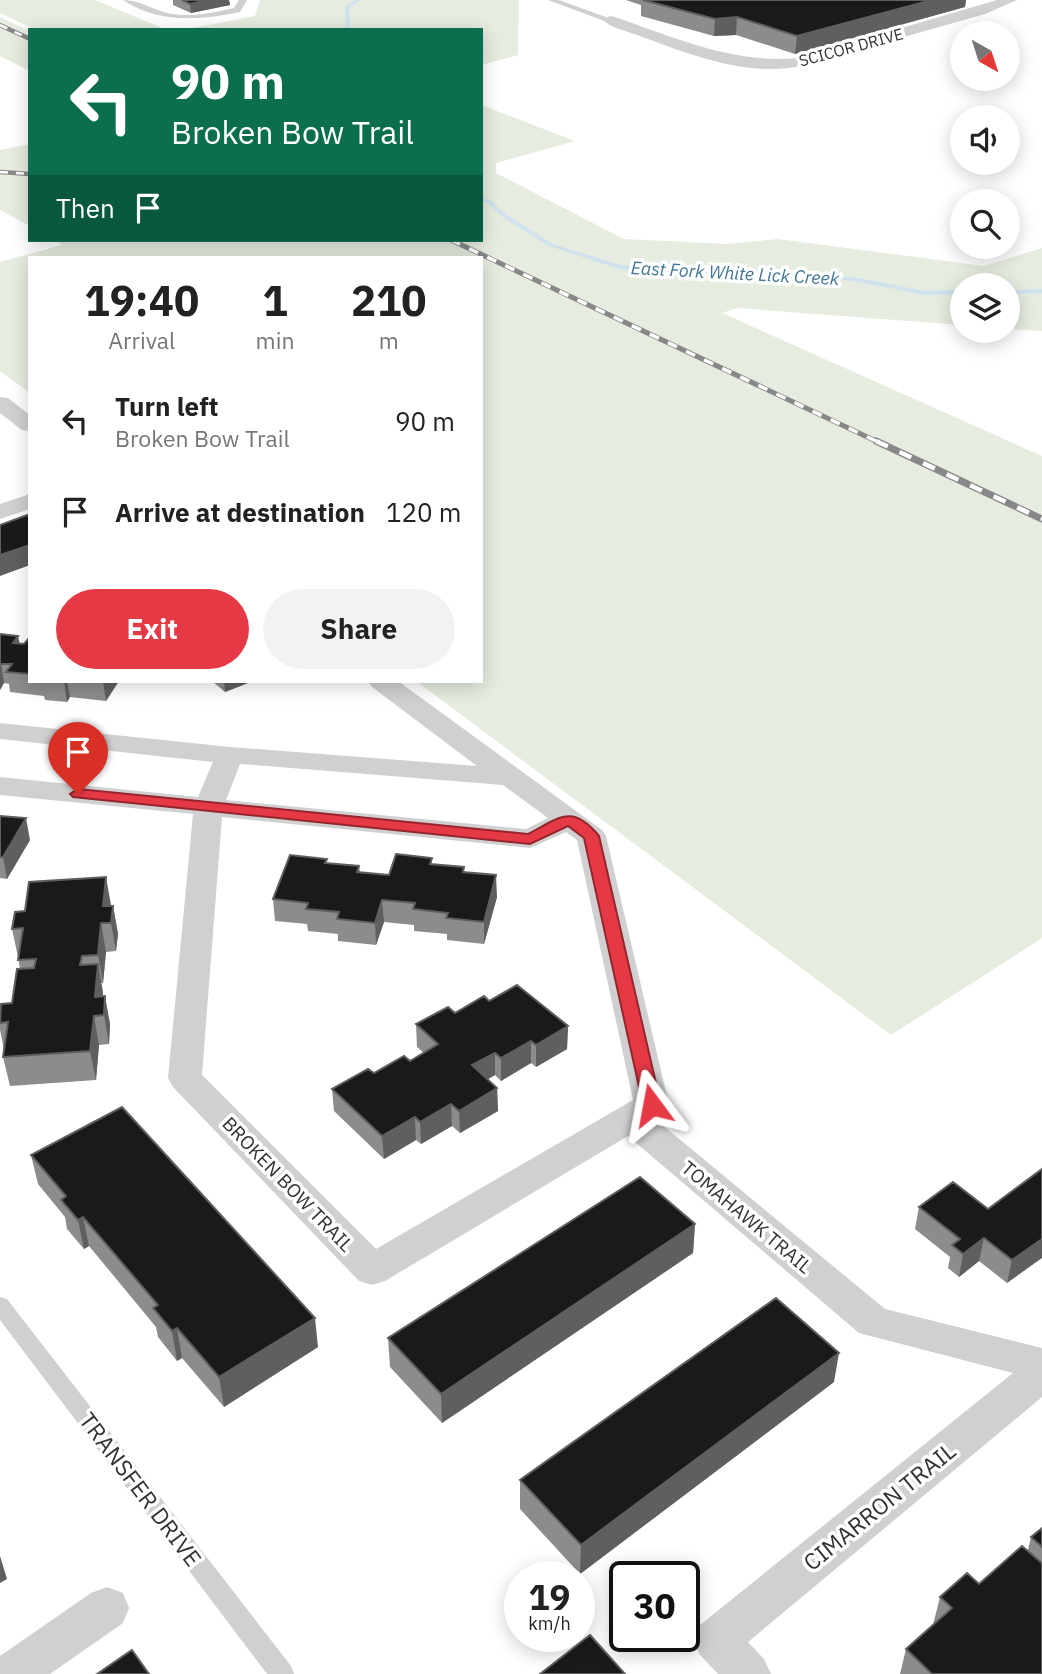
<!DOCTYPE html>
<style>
body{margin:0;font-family:"IBM Plex Sans",sans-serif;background:#f2f2f2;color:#222;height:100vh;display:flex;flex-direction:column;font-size:26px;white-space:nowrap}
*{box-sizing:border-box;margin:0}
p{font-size:23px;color:#767676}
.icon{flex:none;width:38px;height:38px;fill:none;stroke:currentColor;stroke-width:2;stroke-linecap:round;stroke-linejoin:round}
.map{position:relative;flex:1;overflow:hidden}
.side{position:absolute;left:28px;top:256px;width:455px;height:427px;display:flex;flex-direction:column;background:#fff;border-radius:0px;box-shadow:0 4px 18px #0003}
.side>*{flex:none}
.top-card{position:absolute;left:28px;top:28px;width:455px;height:214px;border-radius:0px;box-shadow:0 4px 18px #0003;background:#0b6e4f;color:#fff;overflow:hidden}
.needle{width:46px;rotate:141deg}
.tools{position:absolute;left:950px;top:21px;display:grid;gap:14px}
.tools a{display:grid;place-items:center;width:70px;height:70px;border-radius:50%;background:#fff;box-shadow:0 4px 18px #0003;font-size:35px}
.speed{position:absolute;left:504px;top:1561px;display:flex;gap:14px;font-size:35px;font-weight:700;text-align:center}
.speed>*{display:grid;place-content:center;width:91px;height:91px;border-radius:50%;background:#fff;box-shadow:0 4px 18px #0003;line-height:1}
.speed small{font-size:18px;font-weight:400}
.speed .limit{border:4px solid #111;border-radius:10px;background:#fff;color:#111}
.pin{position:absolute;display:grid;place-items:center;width:60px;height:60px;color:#fff;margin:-72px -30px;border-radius:50% 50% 50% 0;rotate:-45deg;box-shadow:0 0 7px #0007}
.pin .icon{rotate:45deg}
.me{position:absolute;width:77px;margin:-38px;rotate:347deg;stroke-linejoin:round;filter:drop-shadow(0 0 5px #0008)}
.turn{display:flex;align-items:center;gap:24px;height:147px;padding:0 28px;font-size:32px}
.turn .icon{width:91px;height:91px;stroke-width:2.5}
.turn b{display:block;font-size:49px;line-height:60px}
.then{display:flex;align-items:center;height:66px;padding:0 28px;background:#0003;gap:14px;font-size:26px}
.eta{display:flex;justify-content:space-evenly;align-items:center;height:119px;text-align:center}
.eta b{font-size:42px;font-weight:800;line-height:49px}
.cta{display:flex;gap:14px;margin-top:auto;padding:14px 28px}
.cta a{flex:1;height:80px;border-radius:42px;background:#e63946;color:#fff;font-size:28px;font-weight:800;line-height:80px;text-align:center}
.cta a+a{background:#f2f2f2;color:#222}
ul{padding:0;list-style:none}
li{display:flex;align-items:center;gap:21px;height:91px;padding:0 28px}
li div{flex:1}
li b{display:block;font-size:26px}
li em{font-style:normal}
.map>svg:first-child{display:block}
.green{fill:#e6ecdf}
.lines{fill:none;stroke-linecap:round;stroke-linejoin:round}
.stream{fill:#cfe2ee;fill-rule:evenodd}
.lane{fill:#d0d0d0;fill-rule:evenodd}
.street{fill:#d0d0d0;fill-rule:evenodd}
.rail-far2-casing{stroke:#888;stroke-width:4.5}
.rail-far1-casing{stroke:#888;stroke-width:5}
.rail-casing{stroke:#888;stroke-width:7}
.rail-far2{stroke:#fff;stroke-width:2.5;stroke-dasharray:8;stroke-linecap:butt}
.rail-far1{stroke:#fff;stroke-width:3.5;stroke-dasharray:10;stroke-linecap:butt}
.rail{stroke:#fff;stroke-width:4.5;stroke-dasharray:13;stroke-linecap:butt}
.wall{fill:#8c8c8c}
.shaded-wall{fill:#5f5f5f}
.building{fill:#1a1a1a;stroke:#5f5f5f;stroke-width:2}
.route{fill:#e63946;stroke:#96252e;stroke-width:2}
.labels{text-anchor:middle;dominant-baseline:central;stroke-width:7;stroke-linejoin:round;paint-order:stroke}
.far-street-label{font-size:16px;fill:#333;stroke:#fff}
.far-water-label{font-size:18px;font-style:italic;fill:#3f7597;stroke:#fff}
.street-label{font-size:19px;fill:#333;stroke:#fff}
.near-street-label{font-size:23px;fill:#333;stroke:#fff}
</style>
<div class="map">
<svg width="1042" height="1674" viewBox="0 0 1042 1674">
<rect width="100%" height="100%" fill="#fff"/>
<path class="green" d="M 0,0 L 95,0 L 167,30 L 36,30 L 0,13 Z
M 260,0 L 519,0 L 518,55 L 481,65 L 481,30 L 182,30 L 255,16 Z
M 0,17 L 30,31 L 30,71 L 0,56 Z
M 481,105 L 575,141 L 496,163 L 496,173 L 624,239 L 728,244 L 778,239 L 984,266 L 1042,248 L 1042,331 L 1008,329 L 1008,285 L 962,285 L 962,325 L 737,308 L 722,313 L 1042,456 L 1042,938 L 891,1035 L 416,681 L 481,681 L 481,257 L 30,257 L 30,393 L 0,371 L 0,262 L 62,245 L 54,240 L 481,240 Z
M 30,144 L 30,226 L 0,210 L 0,150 Z"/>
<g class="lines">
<path class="stream" d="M 356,0 L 361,0 L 349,7 L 350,25 L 347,30 L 343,30 L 346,25 L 345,6 Z
M 481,198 L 490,200 L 508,216 L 553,244 L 620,265 L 854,277 L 925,291 L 962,290 L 962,294 L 925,295 L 854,281 L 619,269 L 549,246 L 504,218 L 486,202 L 481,202 Z
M 1042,289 L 1042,293 L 1008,294 L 1008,290 Z"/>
<path class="lane" d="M 123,0 C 139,0 152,9 167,13 C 189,18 212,13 234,8 L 239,0 L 247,0 L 240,12 C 200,20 159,24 123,0 Z
M 548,0 L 559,0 L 614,20 L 607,22 Z
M 0,1297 L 7,1299 L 291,1666 L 294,1674 L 267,1674 L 0,1320 Z"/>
<path class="street" d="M 997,0 L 1017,0 L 985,14 L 805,65 C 749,79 689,54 637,35 C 626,31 611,28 603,20 L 610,16 L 615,17 C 676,38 733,64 799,58 Z
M 0,397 L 8,398 L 30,415 L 30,431 L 22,430 L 0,413 Z
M 30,494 L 30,509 L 0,519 L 0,504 Z
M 368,681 L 398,681 L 602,830 L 606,836 L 669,1105 L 664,1114 L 655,1119 L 885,1309 L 1042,1348 L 1042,1397 L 748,1642 L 764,1659 L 771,1674 L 718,1674 L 700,1655 L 693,1640 L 700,1625 L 1013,1373 L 859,1333 L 628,1136 L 385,1281 L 372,1285 L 359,1281 L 173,1087 L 168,1078 L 193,814 L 0,795 L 0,777 L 198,797 L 213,762 L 0,739 L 0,723 L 230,747 L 477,766 L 372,687 ZM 240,764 L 503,785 L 548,818 L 526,829 L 226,800 ZM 222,817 L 530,848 L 566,832 L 577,840 L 633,1100 L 376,1249 L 202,1075 Z
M 107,1587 L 123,1593 L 129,1608 L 123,1623 L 50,1674 L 0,1674 L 0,1656 L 91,1593 Z"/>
<g class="rail-far2-casing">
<path id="rail-far2" d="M 0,25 L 30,39
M 0,172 L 30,174"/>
</g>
<g class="rail-far1-casing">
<path id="rail-far1" d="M 451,240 L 880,443"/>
</g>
<g class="rail-casing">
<path id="rail" d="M 876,441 L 1042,519"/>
</g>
<use href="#rail-far2" class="rail-far2"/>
<use href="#rail-far1" class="rail-far1"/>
<use href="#rail" class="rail"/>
</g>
<path class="wall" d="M 173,0 L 229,0 L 230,5 L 191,13 L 173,5 Z
M 626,0 L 966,0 L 965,7 L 795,54 L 736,35 L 714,36 L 641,16 L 641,5 Z
M 0,634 L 18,636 L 19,644 L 24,644 L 30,637 L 30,681 L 119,681 L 106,701 L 70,697 L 67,702 L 45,700 L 44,696 L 10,692 L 9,684 L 4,683 L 0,690 Z
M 212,681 L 253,681 L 225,692 Z
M 0,816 L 30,840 L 7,879 L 0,878 Z
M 432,858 L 432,864 L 464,867 L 464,872 L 497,897 L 484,944 L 447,940 L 447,934 L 414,931 L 414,925 L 384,922 L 376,945 L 338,941 L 338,934 L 308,931 L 307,924 L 275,921 L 273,899 L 327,863 L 359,866 L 360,872 L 389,875 Z
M 113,906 L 118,934 L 116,951 L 106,952 L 103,983 L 101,983 L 103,996 L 110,1024 L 109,1044 L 99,1045 L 96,1080 L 10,1086 L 3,1057 L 4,1050 L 0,1030 L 0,1011 L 12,1003 L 20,969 L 18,957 L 12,929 Z
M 489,1001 L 568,1026 L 567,1049 L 536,1067 L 531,1063 L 501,1081 L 495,1075 L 488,1079 L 497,1088 L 498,1111 L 460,1133 L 452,1126 L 421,1144 L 416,1140 L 384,1159 L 334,1111 L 332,1089 L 410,1061 L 424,1053 L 417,1047 L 416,1024 Z
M 31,1155 L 318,1347 L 224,1407 L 182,1358 L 177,1361 L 158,1337 L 156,1327 L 89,1246 L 84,1249 L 67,1229 L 65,1217 L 38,1184 Z
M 1042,1169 L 1007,1283 L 979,1261 L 959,1277 L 948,1268 L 950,1257 L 915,1229 L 919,1207 L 988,1209 Z
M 695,1224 L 693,1253 L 442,1423 L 390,1367 L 388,1338 Z
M 834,1382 L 580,1574 L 520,1509 L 520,1480 Z
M 1042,1528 L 1042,1674 L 900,1674 L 906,1649 L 933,1625 L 940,1597 L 979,1584 L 1028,1550 L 1031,1537 Z"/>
<path class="shaded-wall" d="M 208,0 L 229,0 L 230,5 L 191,13 L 190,4 Z
M 932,0 L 966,0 L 965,7 L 795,54 L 797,36 Z
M 737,17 L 736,35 L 714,36 L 715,19 Z
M 30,545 L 30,565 L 0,576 L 0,555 Z
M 18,636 L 22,656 L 13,643 Z
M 1,663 L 4,683 L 0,690 L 0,664 Z
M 64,681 L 67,681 L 70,697 L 67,702 Z
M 103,681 L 119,681 L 106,701 Z
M 224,681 L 253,681 L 225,692 Z
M 26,818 L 30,840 L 7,879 L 3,857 Z
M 496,875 L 497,897 L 484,944 L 484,922 Z
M 106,877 L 111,905 L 109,923 L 103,906 Z
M 382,900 L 384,922 L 376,945 L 375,923 Z
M 113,906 L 118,934 L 116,951 L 111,923 Z
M 101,923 L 106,952 L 103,983 L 98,955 Z
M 98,964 L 103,992 L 101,1016 L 95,997 Z
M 105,996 L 110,1024 L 109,1044 L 104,1015 Z
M 94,1016 L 99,1045 L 96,1080 L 90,1051 Z
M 568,1026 L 567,1049 L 536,1067 L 536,1045 Z
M 531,1041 L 531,1063 L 501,1081 L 501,1058 Z
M 495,1053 L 495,1075 L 473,1088 L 472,1065 Z
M 497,1088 L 498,1111 L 460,1133 L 459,1111 Z
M 451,1104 L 452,1126 L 421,1144 L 420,1122 Z
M 415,1117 L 416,1140 L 384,1159 L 382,1136 Z
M 83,1217 L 89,1246 L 84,1249 L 78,1220 Z
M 695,1224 L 693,1253 L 442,1423 L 441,1394 Z
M 984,1238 L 979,1261 L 959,1277 L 963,1254 Z
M 1042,1239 L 1042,1258 L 1007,1283 L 1012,1260 Z
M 315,1318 L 318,1347 L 224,1407 L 219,1377 Z
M 177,1328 L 182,1358 L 177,1361 L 172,1331 Z
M 839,1353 L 834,1382 L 580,1574 L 581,1545 Z
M 0,1556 L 7,1579 L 0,1583 Z"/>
<path class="building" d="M 182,0 L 208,0 L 190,4 Z
M 643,0 L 932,0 L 797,36 L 737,17 L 715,19 Z
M 30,514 L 30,545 L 0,555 L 0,525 Z
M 0,634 L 18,636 L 13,643 L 24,644 L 30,637 L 30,674 L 6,672 L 12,664 L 0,664 Z
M 0,816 L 26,818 L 3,857 L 0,857 Z
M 396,854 L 432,858 L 430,864 L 464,867 L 463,872 L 496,875 L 484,922 L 446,918 L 448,913 L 413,909 L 415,903 L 382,900 L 375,923 L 337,919 L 339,912 L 306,909 L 308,903 L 273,899 L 290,855 L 327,859 L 325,863 L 359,866 L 357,872 L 389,875 Z
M 106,877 L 103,906 L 113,906 L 111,923 L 101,923 L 98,955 L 82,956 L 80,965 L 98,964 L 95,997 L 105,996 L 104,1015 L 94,1016 L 90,1051 L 3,1057 L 8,1022 L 0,1023 L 1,1004 L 12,1003 L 17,969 L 34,968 L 36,959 L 18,960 L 23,928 L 12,929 L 15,912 L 25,911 L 29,882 Z
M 517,985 L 568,1026 L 536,1045 L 531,1041 L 501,1058 L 495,1053 L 472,1065 L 497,1088 L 459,1111 L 451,1104 L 420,1122 L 415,1117 L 382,1136 L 332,1089 L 368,1069 L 374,1073 L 404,1056 L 410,1061 L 438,1044 L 416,1024 L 448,1007 L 455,1013 L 484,996 L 489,1001 Z
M 122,1107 L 315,1318 L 219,1377 L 177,1328 L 172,1331 L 153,1308 L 158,1305 L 83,1217 L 78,1220 L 61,1200 L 66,1196 L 31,1155 Z
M 1042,1169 L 1042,1239 L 1012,1260 L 984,1238 L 963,1254 L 952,1245 L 960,1239 L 919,1207 L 953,1182 L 988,1209 Z
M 640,1177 L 695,1224 L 441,1394 L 388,1338 Z
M 776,1298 L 839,1353 L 581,1545 L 520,1480 Z
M 1042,1528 L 1042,1547 L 1031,1537 Z
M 1022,1546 L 1042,1563 L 1042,1674 L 932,1674 L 906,1649 L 952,1608 L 940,1597 L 967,1573 L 979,1584 Z
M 590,1635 L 625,1674 L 540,1674 Z
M 132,1650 L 149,1674 L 97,1674 Z"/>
<path class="route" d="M 78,789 L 528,834 C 559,818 572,803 599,836 L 661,1105 L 658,1110 L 645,1110 L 643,1105 L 584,838 L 568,826 L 530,844 L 73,797 L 70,794 Z"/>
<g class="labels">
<g class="far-street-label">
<text transform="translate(851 47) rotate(-15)">SCICOR DRIVE</text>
</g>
<g class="far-water-label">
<text transform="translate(735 273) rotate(3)">East Fork White Lick Creek</text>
</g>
<g class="street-label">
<text transform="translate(288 1184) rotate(46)">BROKEN BOW TRAIL</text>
<text transform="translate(747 1217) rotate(40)">TOMAHAWK TRAIL</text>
</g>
<g class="near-street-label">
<text transform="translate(141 1489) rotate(53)">TRANSFER DRIVE</text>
<text transform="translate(879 1506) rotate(-39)">CIMARRON TRAIL</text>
</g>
</g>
</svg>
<div class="tools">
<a><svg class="needle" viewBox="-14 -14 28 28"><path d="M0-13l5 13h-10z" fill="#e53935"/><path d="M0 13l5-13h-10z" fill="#767676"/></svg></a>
<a><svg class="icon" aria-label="sound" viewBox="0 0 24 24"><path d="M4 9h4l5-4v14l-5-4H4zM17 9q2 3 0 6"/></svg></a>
<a><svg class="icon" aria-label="search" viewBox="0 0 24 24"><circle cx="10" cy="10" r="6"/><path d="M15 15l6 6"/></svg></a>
<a><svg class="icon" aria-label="layers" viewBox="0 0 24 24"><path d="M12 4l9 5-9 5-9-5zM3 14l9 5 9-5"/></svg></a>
</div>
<div class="speed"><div>19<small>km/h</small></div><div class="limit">30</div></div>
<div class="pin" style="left:78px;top:794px;background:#d93025"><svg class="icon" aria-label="arrive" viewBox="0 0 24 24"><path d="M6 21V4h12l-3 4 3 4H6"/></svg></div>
<svg class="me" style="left:652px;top:1105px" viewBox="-20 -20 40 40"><path d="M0-17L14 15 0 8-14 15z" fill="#e63946" stroke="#fff" stroke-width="4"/></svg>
<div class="top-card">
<div class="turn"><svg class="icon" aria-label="left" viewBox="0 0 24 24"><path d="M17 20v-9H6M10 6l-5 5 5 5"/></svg><div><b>90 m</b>Broken Bow Trail</div></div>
<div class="then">Then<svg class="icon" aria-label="arrive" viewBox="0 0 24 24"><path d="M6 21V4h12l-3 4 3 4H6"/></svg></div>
</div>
<section class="side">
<div class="eta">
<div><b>19:40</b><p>Arrival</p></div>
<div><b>1</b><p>min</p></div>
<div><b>210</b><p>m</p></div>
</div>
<ul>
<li><svg class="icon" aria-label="left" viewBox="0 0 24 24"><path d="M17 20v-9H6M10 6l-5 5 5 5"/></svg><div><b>Turn left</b><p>Broken Bow Trail</p></div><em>90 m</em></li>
<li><svg class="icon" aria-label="arrive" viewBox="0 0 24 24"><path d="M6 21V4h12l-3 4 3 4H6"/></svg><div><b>Arrive at destination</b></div><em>120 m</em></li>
</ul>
<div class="cta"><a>Exit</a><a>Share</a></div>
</section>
</div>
